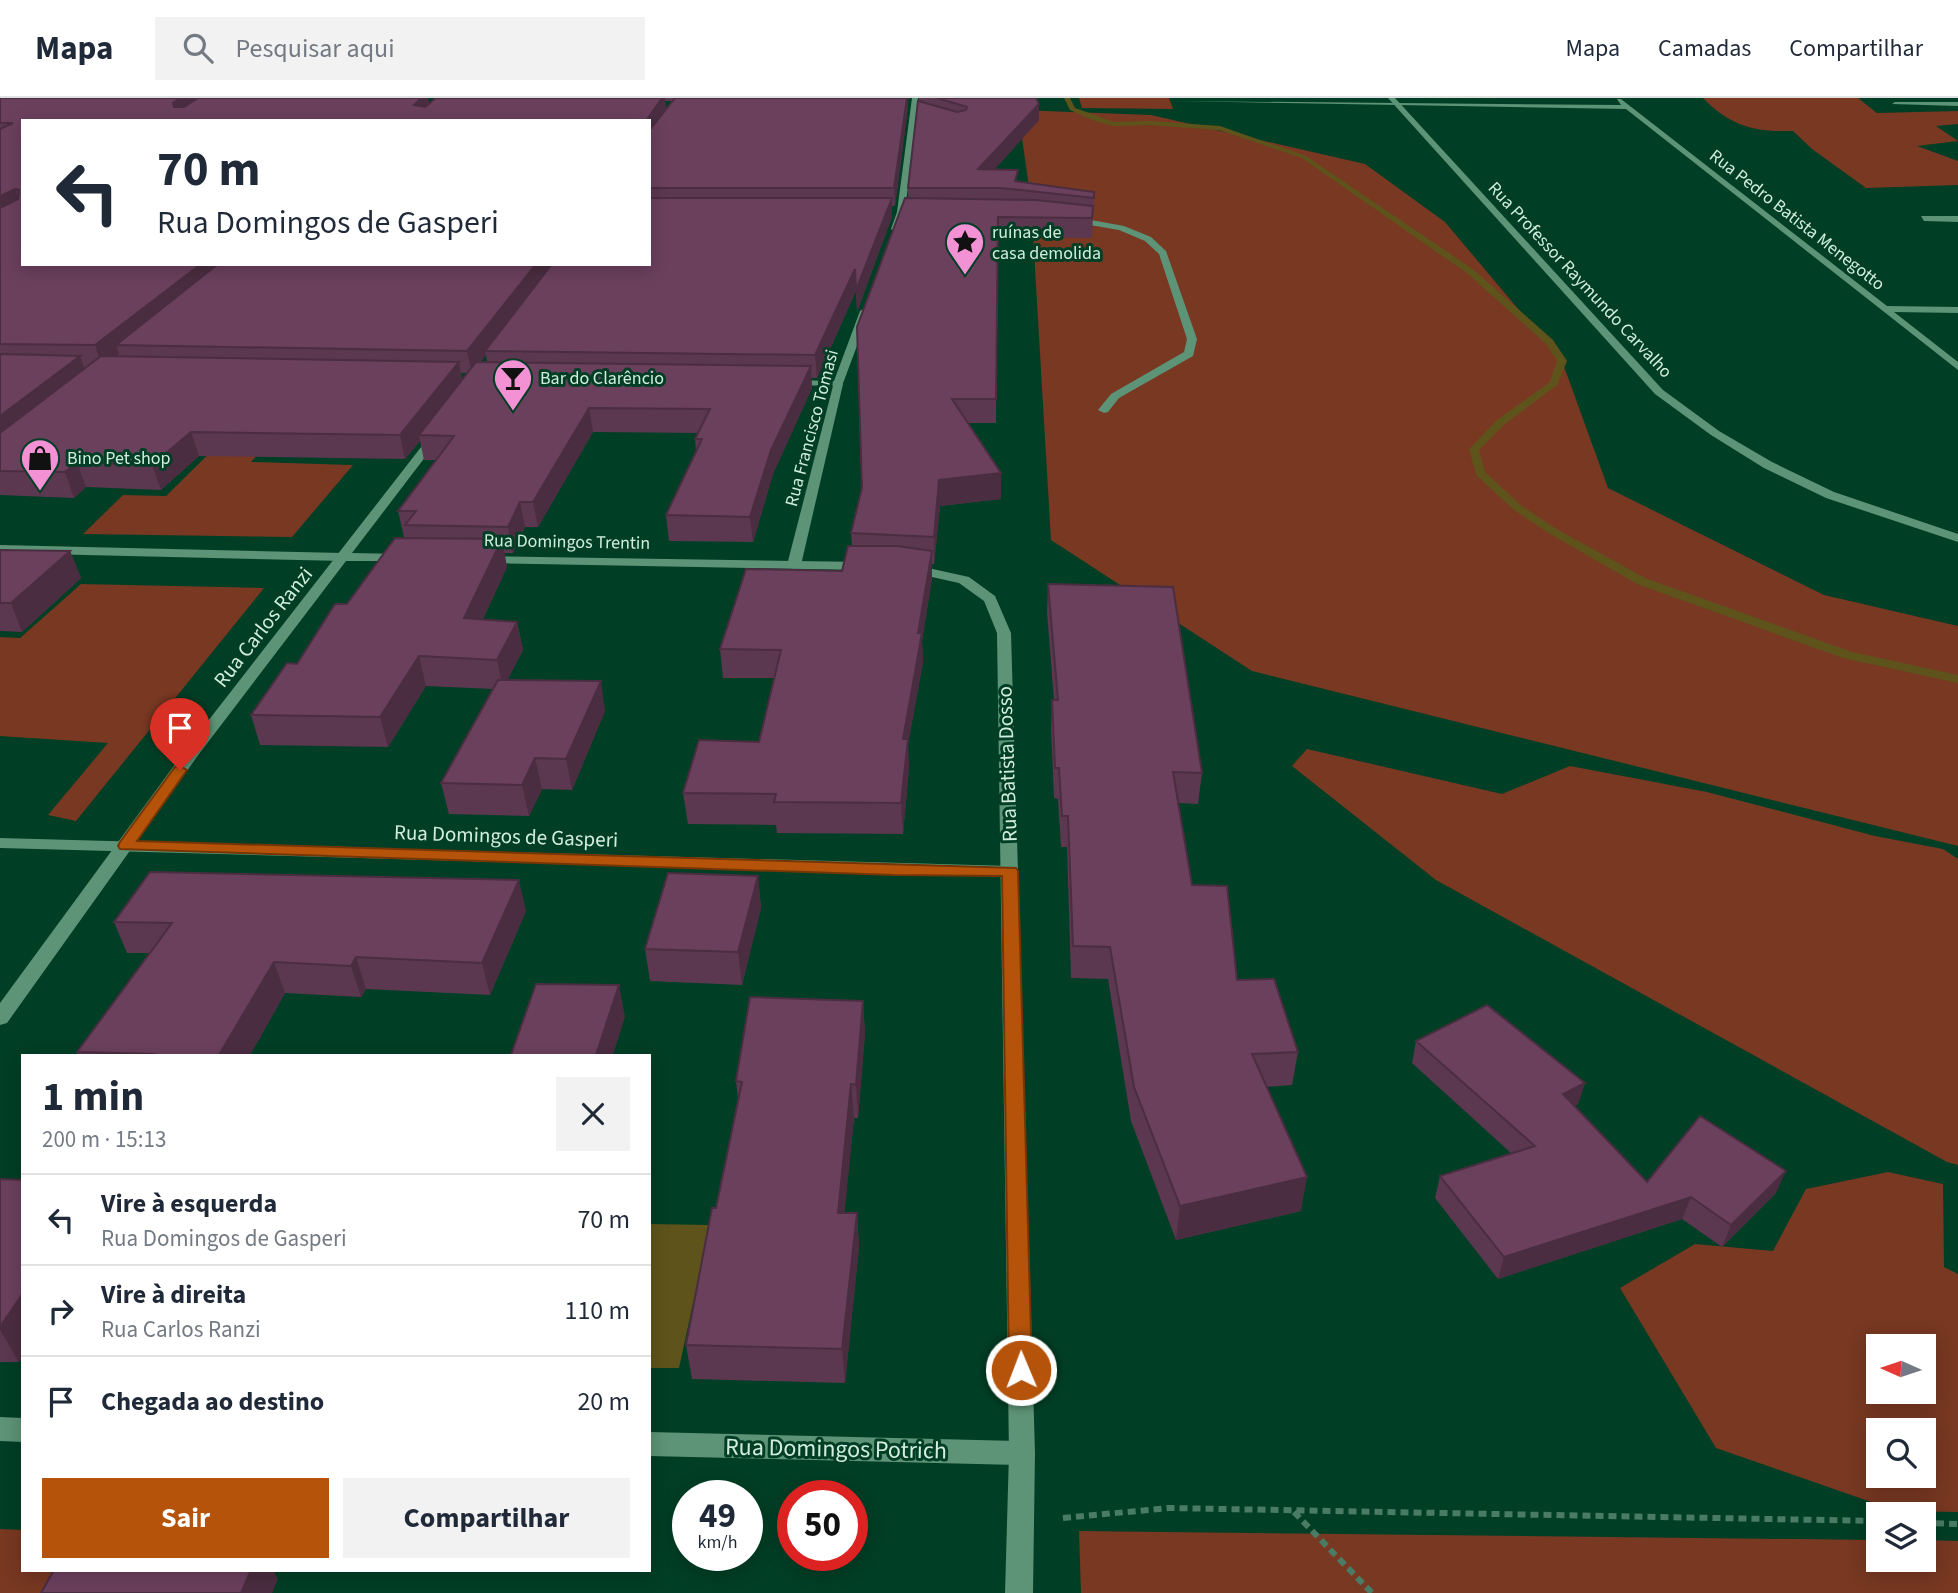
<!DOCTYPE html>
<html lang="pt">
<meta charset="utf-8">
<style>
body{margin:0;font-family:"Source Sans 3",sans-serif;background:#f2f2f3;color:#1f2937;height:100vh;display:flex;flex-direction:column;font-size:26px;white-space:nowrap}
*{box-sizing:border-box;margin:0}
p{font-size:23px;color:#747a83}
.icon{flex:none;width:38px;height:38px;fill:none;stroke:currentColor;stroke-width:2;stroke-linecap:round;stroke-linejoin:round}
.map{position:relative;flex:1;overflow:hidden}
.details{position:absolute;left:21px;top:956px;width:630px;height:518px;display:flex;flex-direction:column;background:#fff;border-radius:0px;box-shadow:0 4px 18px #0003}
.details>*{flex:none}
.banner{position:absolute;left:21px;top:21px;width:630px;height:147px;border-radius:0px;box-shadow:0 4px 18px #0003;background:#fff;color:#1f2937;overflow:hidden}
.needle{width:46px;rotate:273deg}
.fabs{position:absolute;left:1866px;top:1236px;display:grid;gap:14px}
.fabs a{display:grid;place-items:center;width:70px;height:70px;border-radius:0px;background:#fff;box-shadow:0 4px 18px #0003;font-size:35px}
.speed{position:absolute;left:672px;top:1382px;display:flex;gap:14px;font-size:35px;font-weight:700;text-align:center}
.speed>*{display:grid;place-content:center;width:91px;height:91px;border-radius:50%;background:#fff;box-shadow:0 4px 18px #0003;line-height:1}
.speed small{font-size:18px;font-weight:400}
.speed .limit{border:10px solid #d22;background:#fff;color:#111}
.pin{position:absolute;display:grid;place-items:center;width:60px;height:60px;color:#fff;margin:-72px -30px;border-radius:50% 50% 50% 0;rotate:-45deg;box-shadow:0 0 7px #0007}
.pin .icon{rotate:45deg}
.me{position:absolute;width:77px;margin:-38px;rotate:359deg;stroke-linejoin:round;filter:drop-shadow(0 0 5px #0008)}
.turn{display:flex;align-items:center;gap:24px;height:147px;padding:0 21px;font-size:32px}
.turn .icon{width:91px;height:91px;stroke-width:2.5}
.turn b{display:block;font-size:49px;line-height:60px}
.round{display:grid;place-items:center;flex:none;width:74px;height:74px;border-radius:0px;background:#f2f2f3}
.overview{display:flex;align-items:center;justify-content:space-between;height:119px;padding:0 21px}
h1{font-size:42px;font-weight:700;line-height:52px}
.action{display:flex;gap:14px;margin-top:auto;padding:14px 21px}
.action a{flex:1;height:80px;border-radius:0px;background:#b45309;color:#fff;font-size:28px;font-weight:700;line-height:80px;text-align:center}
.action a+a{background:#f2f2f3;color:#1f2937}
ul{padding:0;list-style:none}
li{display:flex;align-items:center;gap:21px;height:91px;padding:0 21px;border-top:2px solid #e0e1e3}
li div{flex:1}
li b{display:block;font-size:26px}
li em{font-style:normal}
header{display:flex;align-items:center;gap:42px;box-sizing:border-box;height:98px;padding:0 35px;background:#fff;border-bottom:2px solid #e0e1e3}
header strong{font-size:33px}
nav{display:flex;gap:38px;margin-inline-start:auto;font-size:24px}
.search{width:490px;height:63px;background:#f2f2f3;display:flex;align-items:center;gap:18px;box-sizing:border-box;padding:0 24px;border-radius:0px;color:#747a83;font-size:26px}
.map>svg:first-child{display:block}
.green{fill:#783822;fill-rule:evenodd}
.water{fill:#5e541b}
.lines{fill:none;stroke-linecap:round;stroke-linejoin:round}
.stream{fill:#5e541b;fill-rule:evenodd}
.path{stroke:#4a7b65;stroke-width:6;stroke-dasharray:8 5;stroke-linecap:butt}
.lane{fill:#5d9376;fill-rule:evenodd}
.street{fill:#5d9376;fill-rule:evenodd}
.secondary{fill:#5d9376;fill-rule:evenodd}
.wall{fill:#5c3750;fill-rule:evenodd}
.shaded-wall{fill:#4b2d41}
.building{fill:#6b405d;stroke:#4b2d41;stroke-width:2}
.route{fill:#b45309;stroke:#753606;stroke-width:2}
.labels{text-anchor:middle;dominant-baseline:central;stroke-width:6;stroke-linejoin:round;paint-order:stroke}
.far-street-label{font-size:18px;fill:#d2eddd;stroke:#003e25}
.far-poi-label{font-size:18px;fill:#d2eddd;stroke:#003e25;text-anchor:start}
.street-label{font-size:21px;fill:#d2eddd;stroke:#003e25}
.near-street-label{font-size:24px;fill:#d2eddd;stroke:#003e25}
</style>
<header>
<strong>Mapa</strong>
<div class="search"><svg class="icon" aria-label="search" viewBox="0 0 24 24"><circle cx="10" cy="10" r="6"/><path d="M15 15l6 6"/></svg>Pesquisar aqui</div>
<nav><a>Mapa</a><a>Camadas</a><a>Compartilhar</a></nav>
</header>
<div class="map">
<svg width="1958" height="1495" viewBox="0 0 1958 1495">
<rect width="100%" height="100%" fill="#003e25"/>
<path class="green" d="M 1079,0 L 1169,0 L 1173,11 L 1082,10 Z
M 1703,0 L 1858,0 L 1877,15 L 1958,13 L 1958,26 L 1936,28 L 1958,43 L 1917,48 L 1958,63 L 1958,87 L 1866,90 L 1812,51 L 1793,33 C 1755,34 1731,29 1703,0 Z
M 1018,12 L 1151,17 L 1365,66 L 1445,124 L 1562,263 L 1608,390 L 1824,497 L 1958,528 L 1958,748 L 1252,573 L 1051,442 L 1031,103 Z
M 233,332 L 278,333 L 251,364 L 353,367 L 292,439 L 83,436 L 123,397 L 166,398 Z
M 81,486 L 264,490 L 76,723 L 48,717 L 108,645 L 0,638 L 0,539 L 20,540 Z
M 1307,651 L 1502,696 L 1570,668 L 1707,694 L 1875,738 L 1943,751 L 1958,761 L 1958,1067 L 1947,1064 L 1436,782 L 1292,668 Z
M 1888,1074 L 1943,1086 L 1944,1169 L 1958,1176 L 1958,1414 L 1897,1413 L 1716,1350 L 1620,1190 L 1695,1146 L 1773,1153 L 1806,1091 ZM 1878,1248 L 1923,1248 L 1923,1293 L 1878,1293 ZM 1878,1332 L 1923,1332 L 1923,1377 L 1878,1377 Z
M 0,1431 L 23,1432 L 23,1472 L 78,1472 L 67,1495 L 0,1495 Z
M 1079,1433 L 1878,1442 L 1878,1461 L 1923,1461 L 1923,1442 L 1958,1443 L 1958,1495 L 1081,1495 Z"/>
<path class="water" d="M 649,1126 L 710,1127 L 679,1270 L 649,1270 Z"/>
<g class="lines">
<path class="stream" d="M 1064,0 L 1070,0 L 1075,10 L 1114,24 L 1150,23 L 1220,28 L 1306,58 L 1474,172 L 1553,242 L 1567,263 L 1557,287 L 1505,326 L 1479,352 L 1485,374 L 1522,408 L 1555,430 L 1645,480 L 1852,554 L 1958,577 L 1958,585 L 1843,560 L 1637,486 L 1547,434 L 1514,412 L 1476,377 L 1469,351 L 1497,322 L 1550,284 L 1557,263 L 1546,246 L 1468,176 L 1302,60 L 1219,32 L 1150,27 L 1114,28 L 1095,23 L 1070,12 Z"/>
<path class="path" d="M 1294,1414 L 1372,1495
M 1063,1420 L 1169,1410 L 1878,1423
M 1923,1425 L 1958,1426"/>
<path class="lane" d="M 834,284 L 843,286 L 801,467 L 794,471 L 787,467 Z"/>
<path class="street" d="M 1617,1 L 1621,1 L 1887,208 L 1958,209 L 1958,215 L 1894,214 L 1958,264 L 1958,272 L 1626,11 L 1173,3 L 1621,7 Z
M 1958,4 L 1958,8 L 1892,6 L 1895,4 Z
M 1069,118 L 1124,128 L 1151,139 L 1166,153 L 1197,241 L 1193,258 L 1119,300 L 1108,314 L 1104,315 L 1098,312 L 1111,296 L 1184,254 L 1187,241 L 1159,156 L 1145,143 L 1119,132 L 1066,123 Z
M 1921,118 L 1958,118 L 1958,124 L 1924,123 Z
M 0,447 L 343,455 L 350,459 L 343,463 L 0,455 Z
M 0,740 L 1010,768 L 1019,773 L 1010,778 L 0,750 Z
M 0,1319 L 23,1320 L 23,1344 L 0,1343 Z
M 649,1334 L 1022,1343 L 1031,1347 L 1035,1355 L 1031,1363 L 1022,1367 L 649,1358 Z"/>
<path class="secondary" d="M 912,0 L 918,0 L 905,114 L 899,131 L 895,134 L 891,131 L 897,114 Z
M 1388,0 L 1395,0 L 1663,292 L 1719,333 L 1772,364 L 1834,394 L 1958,436 L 1958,444 L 1826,400 L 1764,370 L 1711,337 L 1655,296 Z
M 865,210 L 870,213 L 842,288 L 785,287 L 785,283 L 789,282 L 834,283 L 860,213 Z
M 436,334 L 442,337 L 352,455 L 402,456 L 409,460 L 407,463 L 346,463 L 199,656 L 7,925 L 0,927 L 0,905 L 187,650 L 432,335 Z
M 483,458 L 864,464 L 871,468 L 864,472 L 478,465 L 476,462 Z
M 910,466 L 969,479 L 995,498 L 1011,535 L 1035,1355 L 1033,1495 L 1005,1495 L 1009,1355 L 997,535 L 984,503 L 959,485 L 905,473 L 905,467 Z"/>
</g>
<path class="wall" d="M 0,0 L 196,0 L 196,1 L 198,0 L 428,0 L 429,6 L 436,0 L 911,0 L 908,1 L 908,9 L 895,108 L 892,108 L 892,119 L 857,214 L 856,193 L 817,280 L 811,280 L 812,290 L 773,376 L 753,444 L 669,443 L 666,417 L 696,353 L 695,341 L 698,335 L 593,334 L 538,429 L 525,429 L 513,455 L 504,455 L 507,469 L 483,521 L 517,524 L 523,552 L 507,582 L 605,613 L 572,692 L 542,691 L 529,718 L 449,716 L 441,685 L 493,591 L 426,588 L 388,649 L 260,647 L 251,617 L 297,566 L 347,506 L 408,440 L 408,439 L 404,439 L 398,413 L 436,362 L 424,362 L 420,343 L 405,361 L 199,358 L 161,392 L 86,389 L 74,400 L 0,397 ZM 665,3 L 672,3 L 666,12 ZM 649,23 L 649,166 L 23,166 ZM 486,257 L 487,264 L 480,264 ZM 461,275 L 467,275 L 462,282 Z
M 919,0 L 1036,0 L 1039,6 L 1039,22 L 994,72 L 1018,83 L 1094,94 L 1092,140 L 998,139 L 996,325 L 968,325 L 1001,375 L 1001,401 L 940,408 L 934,466 L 932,466 L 932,480 L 922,543 L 923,564 L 908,646 L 909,671 L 903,736 L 777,735 L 776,727 L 688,726 L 683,695 L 759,644 L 774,580 L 723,580 L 720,551 L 842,473 L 852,448 L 851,435 L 862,390 L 908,100 L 908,90 Z
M 0,452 L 70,453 L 81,480 L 22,534 L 0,533 Z
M 1048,486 L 1202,675 L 1198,706 L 1178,705 L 1192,787 L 1237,882 L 1298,954 L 1292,987 L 1266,989 L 1301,1113 L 1176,1142 L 1131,1023 L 1108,881 L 1071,880 L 1067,749 L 1061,749 L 1058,701 L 1054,700 L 1051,631 L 1052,602 L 1054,602 L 1047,514 Z
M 758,778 L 761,810 L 742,887 L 650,883 L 645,851 Z
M 526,813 L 490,897 L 366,891 L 361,899 L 285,895 L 250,957 L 78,957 L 77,954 L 149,855 L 127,855 L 114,824 Z
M 863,903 L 865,936 L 858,1020 L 854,1020 L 844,1115 L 857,1115 L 859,1149 L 845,1285 L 692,1281 L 686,1247 L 716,1110 L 738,1000 L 736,983 Z
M 1416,943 L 1585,985 L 1578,1006 L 1575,1008 L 1647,1084 L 1776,1095 L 1722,1149 L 1682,1121 L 1498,1181 L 1435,1100 L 1440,1078 L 1512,1056 L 1412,965 Z
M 0,1081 L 19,1264 L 0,1264 Z"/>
<path class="shaded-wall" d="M 180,0 L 196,0 L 198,8 L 178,21 L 173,5 Z
M 421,0 L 428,0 L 430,11 L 414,7 Z
M 662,0 L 665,0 L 666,13 L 649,37 L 649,23 L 646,23 Z
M 907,0 L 908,0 L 908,9 L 895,108 L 894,90 Z
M 1039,6 L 1039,22 L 978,90 L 978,71 Z
M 15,91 L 22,110 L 0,120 L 0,98 Z
M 892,100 L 892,119 L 857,214 L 856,193 L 817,280 L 815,257 L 855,171 Z
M 201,166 L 232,166 L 116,247 L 119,256 L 102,269 L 95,247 Z
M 536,166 L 556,166 L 485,253 L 486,257 L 472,275 L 467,253 Z
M 80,258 L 88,280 L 0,350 L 0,318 Z
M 459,264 L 463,286 L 419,337 L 420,343 L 405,361 L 400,337 Z
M 811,268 L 812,290 L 773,376 L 753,444 L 750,419 L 771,352 Z
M 589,310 L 593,334 L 538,429 L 533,404 Z
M 191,334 L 199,358 L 161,392 L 152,367 Z
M 77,364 L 86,389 L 74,400 L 65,374 Z
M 1001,375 L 1001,401 L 940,408 L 934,466 L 934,439 L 939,382 Z
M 520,404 L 525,429 L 513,455 L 508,429 Z
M 502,441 L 507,469 L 470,548 L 464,520 Z
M 70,453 L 81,480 L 22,534 L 11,505 Z
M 932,453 L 932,480 L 922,543 L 923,564 L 908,646 L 909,671 L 903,736 L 901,705 L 903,641 L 918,535 Z
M 517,524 L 523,552 L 503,591 L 497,562 Z
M 419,558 L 426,588 L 388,649 L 380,619 Z
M 601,583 L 605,613 L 572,692 L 566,661 Z
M 535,660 L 542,691 L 529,718 L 522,687 Z
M 758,778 L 761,810 L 742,887 L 738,854 Z
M 519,782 L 526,813 L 490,897 L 482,865 Z
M 356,859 L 366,891 L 361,899 L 351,868 Z
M 274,864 L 285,895 L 250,957 L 219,957 Z
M 619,887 L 625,919 L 613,957 L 596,957 Z
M 863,903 L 865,936 L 858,1020 L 856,987 Z
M 1585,985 L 1578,1006 L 1557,1017 L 1563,996 Z
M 851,986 L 854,1020 L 841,1149 L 838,1115 Z
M 1786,1073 L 1776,1095 L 1722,1149 L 1731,1127 Z
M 1307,1079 L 1301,1113 L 1176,1142 L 1180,1108 Z
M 1691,1099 L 1682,1121 L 1498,1181 L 1504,1159 Z
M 857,1115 L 859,1149 L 845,1285 L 842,1251 Z
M 23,1195 L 23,1259 L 19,1264 L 0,1232 L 0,1229 Z
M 251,1472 L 273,1472 L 278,1481 L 272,1495 L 241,1495 Z"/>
<path class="building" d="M 0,0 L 180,0 L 173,5 L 174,9 L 184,9 L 198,0 L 421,0 L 414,7 L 425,9 L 436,0 L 662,0 L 646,23 L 23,23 L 23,166 L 201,166 L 95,247 L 0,246 L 0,110 L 18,101 L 19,92 L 15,91 L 0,98 L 0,31 L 13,25 L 0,25 Z
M 675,0 L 907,0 L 894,90 L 649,90 L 649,33 Z
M 937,0 L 1036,0 L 1039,6 L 978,71 L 1018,72 L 1015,83 L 1094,94 L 1094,100 L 1001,90 L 908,90 L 918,3 L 957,14 L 966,12 L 967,9 Z
M 649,100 L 892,100 L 856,192 L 855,171 L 815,257 L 485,253 L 552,166 L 649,166 Z
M 905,100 L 1036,102 L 1093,108 L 1092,120 L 998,119 L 996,301 L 952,301 L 1001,375 L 939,382 L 934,439 L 851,435 L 862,390 L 857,229 Z
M 218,166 L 536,166 L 467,253 L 116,247 Z
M 0,256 L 80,258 L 0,318 Z
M 101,258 L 459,264 L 400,337 L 191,334 L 152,367 L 77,364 L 65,374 L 0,373 L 0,335 Z
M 476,264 L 811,268 L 771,352 L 750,419 L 666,417 L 702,341 L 695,341 L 710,311 L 589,310 L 533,404 L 520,404 L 508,429 L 405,427 L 416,413 L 398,413 L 454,338 L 419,337 Z
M 395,440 L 502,441 L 464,520 L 517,524 L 497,562 L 419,558 L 380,619 L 251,617 L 287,565 L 297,566 L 335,506 L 347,506 Z
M 848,448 L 897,448 L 932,453 L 918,535 L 922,535 L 903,641 L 908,641 L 901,705 L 774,704 L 776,696 L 683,695 L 699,642 L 759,644 L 781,552 L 720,551 L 746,471 L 842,473 Z
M 0,452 L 70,453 L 11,505 L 0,505 Z
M 1048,486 L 1173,489 L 1202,675 L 1173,674 L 1192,787 L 1227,788 L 1237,882 L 1274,881 L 1298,954 L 1252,956 L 1307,1079 L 1180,1108 L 1134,989 L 1110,849 L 1073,848 L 1068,718 L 1062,718 L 1059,670 L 1055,670 L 1052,602 L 1058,602 Z
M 498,582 L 601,583 L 566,661 L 535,660 L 522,687 L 441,685 Z
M 150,774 L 519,782 L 482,865 L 356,859 L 351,868 L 274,864 L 219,957 L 153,957 L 154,956 L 77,954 L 172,825 L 114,824 Z
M 668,775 L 758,778 L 738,854 L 645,851 Z
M 536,886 L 619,887 L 596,957 L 511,957 Z
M 750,899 L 863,903 L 856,987 L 851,986 L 838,1115 L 857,1115 L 842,1251 L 686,1247 L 712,1110 L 716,1110 L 742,984 L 736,983 Z
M 1487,907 L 1585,985 L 1563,996 L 1647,1084 L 1700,1018 L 1786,1073 L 1731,1127 L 1691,1099 L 1504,1159 L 1440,1078 L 1535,1048 L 1416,943 Z
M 0,1081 L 23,1082 L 23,1195 L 0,1229 Z
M 54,1472 L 251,1472 L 241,1495 L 41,1495 Z"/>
<path class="route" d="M 180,668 L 187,672 L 137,743 L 1016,770 L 1018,773 L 1032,1272 L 1029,1279 L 1021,1282 L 1013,1279 L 1009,1272 L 1002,778 L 894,777 L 120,751 L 118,748 L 120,744 L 175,669 Z"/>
<defs>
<g id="sight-pin" transform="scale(2.0125)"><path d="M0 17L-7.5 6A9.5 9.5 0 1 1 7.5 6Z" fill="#f391d5" stroke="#003e25"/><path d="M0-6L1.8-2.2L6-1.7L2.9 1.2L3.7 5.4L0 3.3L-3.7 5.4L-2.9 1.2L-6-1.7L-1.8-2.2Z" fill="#111"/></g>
<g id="bar-pin" transform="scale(2.0125)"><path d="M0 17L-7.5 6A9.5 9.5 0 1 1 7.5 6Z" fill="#f391d5" stroke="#003e25"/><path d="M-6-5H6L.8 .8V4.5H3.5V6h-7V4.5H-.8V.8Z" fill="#111"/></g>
<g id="shop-pin" transform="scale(2.0125)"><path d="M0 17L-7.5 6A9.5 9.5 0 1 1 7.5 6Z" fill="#f391d5" stroke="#003e25"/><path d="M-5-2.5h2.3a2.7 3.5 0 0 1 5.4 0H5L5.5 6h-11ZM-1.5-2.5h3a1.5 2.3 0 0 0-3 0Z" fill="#111"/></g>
</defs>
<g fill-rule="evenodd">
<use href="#sight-pin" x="965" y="144"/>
<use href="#bar-pin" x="513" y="280"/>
<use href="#shop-pin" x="40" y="360"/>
</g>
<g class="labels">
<g class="far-street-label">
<text transform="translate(1797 122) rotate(38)">Rua Pedro Batista Menegotto</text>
<text transform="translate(1580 182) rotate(47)">Rua Professor Raymundo Carvalho</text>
<text transform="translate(812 330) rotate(-75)">Rua Francisco Tomasi</text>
<text transform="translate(567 444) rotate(1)">Rua Domingos Trentin</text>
</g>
<g class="far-poi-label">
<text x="992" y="134">ruínas de<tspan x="992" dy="21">casa demolida</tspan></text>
<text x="540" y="280">Bar do Clarêncio</text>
<text x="67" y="360">Bino Pet shop</text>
</g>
<g class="street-label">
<text transform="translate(263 529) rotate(-52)">Rua Carlos Ranzi</text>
<text transform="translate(1007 666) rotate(-92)">Rua Batista Dosso</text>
<text transform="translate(506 738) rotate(2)">Rua Domingos de Gasperi</text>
</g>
<g class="near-street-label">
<text transform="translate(836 1351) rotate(1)">Rua Domingos Potrich</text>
</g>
</g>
</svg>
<div class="fabs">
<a><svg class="needle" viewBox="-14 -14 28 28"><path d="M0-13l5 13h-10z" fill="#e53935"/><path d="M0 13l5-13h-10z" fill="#747a83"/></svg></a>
<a><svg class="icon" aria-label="search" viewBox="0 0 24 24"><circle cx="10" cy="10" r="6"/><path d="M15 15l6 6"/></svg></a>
<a><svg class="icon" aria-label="layers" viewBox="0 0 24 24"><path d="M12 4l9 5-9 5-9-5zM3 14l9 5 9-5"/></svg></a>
</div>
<div class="speed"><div>49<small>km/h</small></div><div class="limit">50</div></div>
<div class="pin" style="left:180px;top:672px;background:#d93025"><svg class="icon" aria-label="arrive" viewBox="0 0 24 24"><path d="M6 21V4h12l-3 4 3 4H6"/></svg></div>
<svg class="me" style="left:1021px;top:1272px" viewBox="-20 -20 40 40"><circle r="17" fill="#b45309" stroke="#fff" stroke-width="3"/><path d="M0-11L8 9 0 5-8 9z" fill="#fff"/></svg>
<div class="banner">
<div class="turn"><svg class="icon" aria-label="left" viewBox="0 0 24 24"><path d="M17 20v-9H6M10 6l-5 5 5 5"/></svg><div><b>70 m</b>Rua Domingos de Gasperi</div></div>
</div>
<section class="details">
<div class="overview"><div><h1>1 min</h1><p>200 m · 15:13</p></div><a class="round"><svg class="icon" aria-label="close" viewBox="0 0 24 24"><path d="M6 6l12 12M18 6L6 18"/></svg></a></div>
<ul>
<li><svg class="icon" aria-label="left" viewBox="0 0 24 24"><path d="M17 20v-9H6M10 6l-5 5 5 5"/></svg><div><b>Vire à esquerda</b><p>Rua Domingos de Gasperi</p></div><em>70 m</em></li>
<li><svg class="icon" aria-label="right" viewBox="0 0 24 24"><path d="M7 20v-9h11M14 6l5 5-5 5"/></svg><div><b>Vire à direita</b><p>Rua Carlos Ranzi</p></div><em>110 m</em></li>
<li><svg class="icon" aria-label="arrive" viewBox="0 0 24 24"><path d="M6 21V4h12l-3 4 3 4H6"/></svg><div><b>Chegada ao destino</b></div><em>20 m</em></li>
</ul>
<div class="action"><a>Sair</a><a>Compartilhar</a></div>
</section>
</div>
